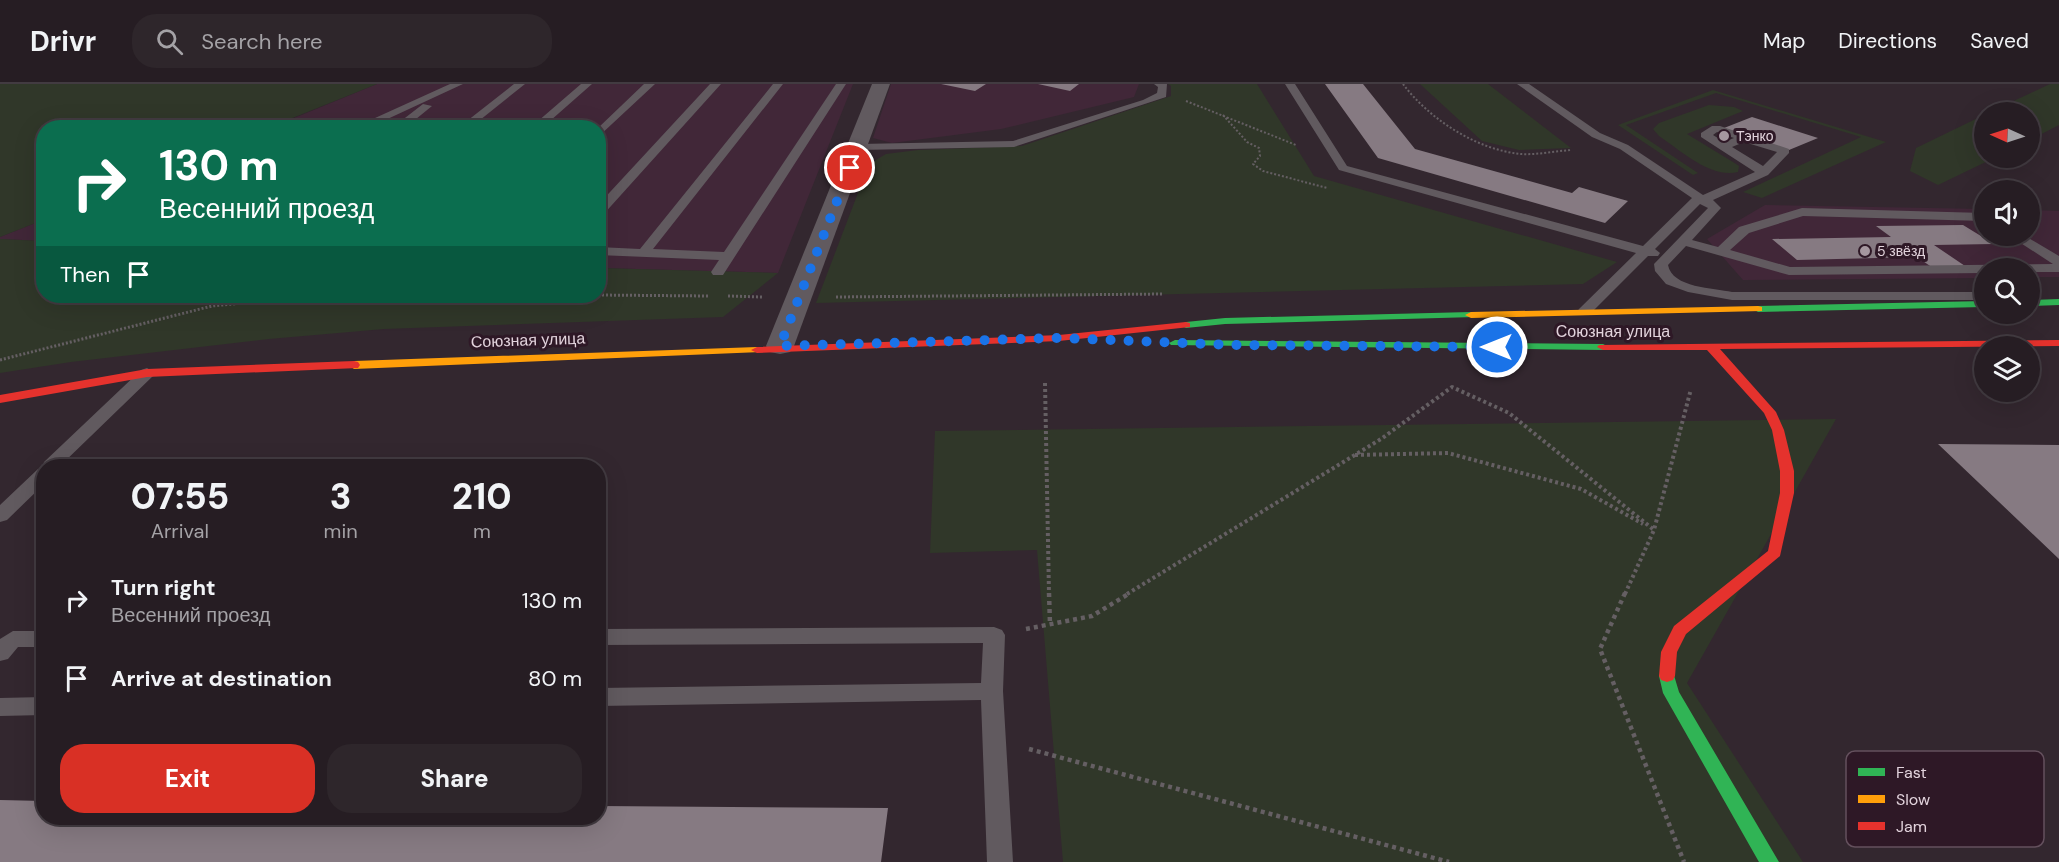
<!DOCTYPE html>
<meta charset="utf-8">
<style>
body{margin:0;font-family:"DM Sans",sans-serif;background:#2e262b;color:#f1f3f6;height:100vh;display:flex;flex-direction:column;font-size:22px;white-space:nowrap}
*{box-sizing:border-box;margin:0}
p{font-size:20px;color:#a4a2a6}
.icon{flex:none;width:33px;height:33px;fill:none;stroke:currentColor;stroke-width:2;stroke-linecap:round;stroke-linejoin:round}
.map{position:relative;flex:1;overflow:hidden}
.drawer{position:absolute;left:36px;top:375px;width:570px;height:366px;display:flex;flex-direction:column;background:#261d23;border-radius:24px;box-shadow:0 6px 24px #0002,0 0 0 2px #423b41}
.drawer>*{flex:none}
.guide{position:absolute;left:36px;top:36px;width:570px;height:183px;border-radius:24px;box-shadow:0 6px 24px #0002,0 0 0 2px #423b41;background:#0b6e4f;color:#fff;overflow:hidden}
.needle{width:39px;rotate:273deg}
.controls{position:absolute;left:1974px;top:18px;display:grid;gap:12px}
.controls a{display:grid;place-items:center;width:66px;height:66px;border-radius:50%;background:#261d23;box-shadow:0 6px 24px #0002,0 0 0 2px #423b41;font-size:30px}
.pin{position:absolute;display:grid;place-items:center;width:51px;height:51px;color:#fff;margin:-26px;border:3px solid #fff;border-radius:50%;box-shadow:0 2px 6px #0007}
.me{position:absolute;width:66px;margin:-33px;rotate:270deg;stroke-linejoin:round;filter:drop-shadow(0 0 4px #0008)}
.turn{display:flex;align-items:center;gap:21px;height:126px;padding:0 24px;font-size:27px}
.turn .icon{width:78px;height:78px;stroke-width:2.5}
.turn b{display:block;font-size:42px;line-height:51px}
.then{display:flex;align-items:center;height:57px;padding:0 24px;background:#0003;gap:12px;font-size:22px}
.eta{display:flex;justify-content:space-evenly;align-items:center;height:102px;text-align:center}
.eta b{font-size:36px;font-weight:800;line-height:42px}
.action{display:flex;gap:12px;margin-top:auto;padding:12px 24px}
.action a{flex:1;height:69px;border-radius:24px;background:#d93025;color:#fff;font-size:24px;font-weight:800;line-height:69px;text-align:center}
.action a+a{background:#2e262b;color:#f1f3f6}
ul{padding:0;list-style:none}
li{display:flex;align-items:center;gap:18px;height:78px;padding:0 24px}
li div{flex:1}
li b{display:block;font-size:22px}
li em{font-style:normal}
header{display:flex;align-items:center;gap:36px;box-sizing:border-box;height:84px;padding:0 30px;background:#261d23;border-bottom:2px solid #423b41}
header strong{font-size:28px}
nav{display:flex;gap:33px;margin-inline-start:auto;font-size:21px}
.search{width:420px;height:54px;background:#2e262b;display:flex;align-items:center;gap:15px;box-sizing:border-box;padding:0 21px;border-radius:24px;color:#a4a2a6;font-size:22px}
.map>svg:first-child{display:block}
.built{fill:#412738}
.green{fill:#303729}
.building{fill:#867a82}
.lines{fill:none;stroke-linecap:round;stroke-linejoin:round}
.path-far3{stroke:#655f63;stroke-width:2;stroke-dasharray:2 2;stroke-linecap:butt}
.path-far2{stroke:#655f63;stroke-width:3;stroke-dasharray:2 2;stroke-linecap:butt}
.path-far1{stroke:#655f63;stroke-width:4;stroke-dasharray:3 3;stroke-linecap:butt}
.path{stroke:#655f63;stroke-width:4.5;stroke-dasharray:4 4;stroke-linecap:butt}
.lane{fill:#615a5f;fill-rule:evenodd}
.street{fill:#615a5f;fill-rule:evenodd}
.fast{fill:#30b455;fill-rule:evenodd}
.slow{fill:#ff9f0a;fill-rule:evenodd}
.jam{fill:#e5322d;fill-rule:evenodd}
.route{stroke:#1a73e8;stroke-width:10;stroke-dasharray:0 18}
.poi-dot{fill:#a5979f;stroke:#2e1826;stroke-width:2}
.labels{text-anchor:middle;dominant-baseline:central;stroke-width:6;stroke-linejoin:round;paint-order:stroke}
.far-poi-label{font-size:14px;fill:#e2d3dc;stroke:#2e1826;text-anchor:start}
.street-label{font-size:16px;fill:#e2d3dc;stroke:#2e1826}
.key{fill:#2e1826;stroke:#64505d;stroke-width:1.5}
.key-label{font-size:16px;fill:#e2d3dc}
</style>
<header>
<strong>Drivr</strong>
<div class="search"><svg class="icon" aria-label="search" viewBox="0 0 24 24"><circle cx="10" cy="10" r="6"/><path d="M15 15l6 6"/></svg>Search here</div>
<nav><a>Map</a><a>Directions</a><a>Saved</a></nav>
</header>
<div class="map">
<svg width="2059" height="778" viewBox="0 0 2059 778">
<rect width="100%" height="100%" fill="#33272f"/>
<path class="built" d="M 377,0 L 853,0 L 778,189 L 599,184 L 598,44 L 270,44 Z
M 891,0 L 1139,0 L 1134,13 L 1001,45 L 892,59 L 873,54 Z
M 1765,121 L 1984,125 L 1984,152 L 2030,152 L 2030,126 L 2059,127 L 2059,193 L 2030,193 L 2030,184 L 1984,184 L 1984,194 L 1743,196 L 1707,155 Z
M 43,136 L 43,157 L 0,155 L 0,153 Z"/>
<path class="green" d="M 0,0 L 377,0 L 270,43 L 44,44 L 43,136 L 0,153 Z
M 1168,0 L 1257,0 L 1314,92 L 1617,178 L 1583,200 L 816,219 L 869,80 L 886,70 L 918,66 L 1022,62 L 1171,12 L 1171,2 Z
M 1420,0 L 1488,0 L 1571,64 L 1519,66 L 1482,57 Z
M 2050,0 L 2059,0 L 2059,41 L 2030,56 L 2030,28 L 1990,28 Z
M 1713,6 L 1886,58 L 1762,114 L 1743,108 L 1861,53 L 1716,9 L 1626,41 L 1698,89 L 1693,91 L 1618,41 Z
M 1709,21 L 1734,23 L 1743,27 L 1687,50 L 1733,78 L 1739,82 L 1738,88 C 1711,95 1680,66 1659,52 L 1653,45 L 1659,39 Z
M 1984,31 L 1984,74 L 1994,74 L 1938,101 L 1910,87 L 1916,64 Z
M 0,155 L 43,157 L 44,212 L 598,212 L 599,184 L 778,189 L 723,233 L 384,245 L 269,255 L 71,278 L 0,289 Z
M 1836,335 L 1687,599 L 1803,778 L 1063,778 L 1037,466 L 930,469 L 935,347 Z"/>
<path class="building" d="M 941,0 L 986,0 L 975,7 Z
M 1038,0 L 1079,0 L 1070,7 Z
M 1325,0 L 1363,0 L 1415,65 L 1572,109 L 1579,103 L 1628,117 L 1605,139 L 1378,74 Z
M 1752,33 L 1818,54 L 1789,66 L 1724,44 Z
M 1963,141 L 1994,160 L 1934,161 L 1968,184 L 1933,184 L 1917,173 L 1797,176 L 1772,155 L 1891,153 L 1876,142 Z
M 1938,360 L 2059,361 L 2059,475 Z
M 0,716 L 44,717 L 44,734 L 598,734 L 598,722 L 888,724 L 881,778 L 0,778 Z"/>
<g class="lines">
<path class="path-far3" d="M 1403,0 C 1429,35 1477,66 1521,70 C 1538,71 1555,67 1572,66
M 1186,17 L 1296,61
M 1223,31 L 1247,58 L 1259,64 L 1260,72 L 1253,80 L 1263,87 L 1327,104"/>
<path class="path-far2" d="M 598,211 L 708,212
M 728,212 L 762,213
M 836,213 L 1164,210
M 0,276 L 212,222 L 315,212"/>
<path class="path-far1" d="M 1045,299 L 1049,510
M 1355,371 L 1448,369 L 1581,405 L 1643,440
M 1127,510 L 1381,355 L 1452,303 L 1509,329 L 1654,446
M 1625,510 L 1654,446 L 1691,305"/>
<path class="path" d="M 1049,509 L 1050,540
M 1625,509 L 1600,565 L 1684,778
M 1026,545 L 1092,532 L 1130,509
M 1029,665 L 1449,778"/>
<path class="lane" d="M 450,0 L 463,0 L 368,44 L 353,44 Z
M 514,0 L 525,0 L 470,44 L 458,44 Z
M 581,0 L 592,0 L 542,44 L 530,44 Z
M 644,0 L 655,0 L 598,53 L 598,44 Z
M 710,0 L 721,0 L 602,132 L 598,133 L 598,121 Z
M 773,0 L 783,0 L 653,165 L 724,168 L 836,0 L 846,0 L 723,191 L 713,191 L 711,188 L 719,176 L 598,171 L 598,163 L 640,165 Z
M 1154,0 L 1167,0 L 1166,13 L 1014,63 L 859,66 L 853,63 L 859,60 L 1013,57 L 1143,16 L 1157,9 L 1158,3 Z
M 1285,0 L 1295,0 L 1347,82 L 1643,162 L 1692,114 L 1620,65 L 1592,53 L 1517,0 L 1529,0 L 1600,49 L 1628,61 L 1703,111 L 1755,88 L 1701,53 L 1701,49 L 1712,42 L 1720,42 L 1789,65 L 1789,69 L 1768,91 L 1713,116 L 1721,124 L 1692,156 L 1718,163 L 1739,143 L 1802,124 L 1984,129 L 1984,137 L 1803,132 L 1749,149 L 1730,166 L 1790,183 L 2053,180 L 2010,152 L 2025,152 L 2059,172 L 2059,188 L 2030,188 L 2030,184 L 1984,184 L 1984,189 L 1789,191 L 1686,162 L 1668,181 C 1672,204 1714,204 1732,208 L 1984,208 L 1984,216 L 1732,216 L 1688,208 L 1666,200 L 1655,187 L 1654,180 L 1708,124 L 1700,120 L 1655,165 L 1660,169 L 1658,172 L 1648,172 L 1589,231 L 1579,231 L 1577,228 L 1579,225 L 1636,169 L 1339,86 ZM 1717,48 L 1734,54 L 1724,58 L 1713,51 ZM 1744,58 L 1777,68 L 1763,82 L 1732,63 Z
M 423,20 L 432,22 L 405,44 L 392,44 Z
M 147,284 L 155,289 L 153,292 L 60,382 L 44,382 L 44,400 L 7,436 L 0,438 L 0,421 L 38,385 L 42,384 L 44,378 L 141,286 Z
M 994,543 L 1002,546 L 1005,551 L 1003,607 L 1013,778 L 987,778 L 981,616 L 598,622 L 598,604 L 981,599 L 983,559 L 598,561 L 598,545 Z
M 13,547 L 44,547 L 44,563 L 18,563 L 8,575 L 0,577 L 0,555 Z
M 44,613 L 44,631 L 0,632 L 0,614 Z"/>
<path class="street" d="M 872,0 L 890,0 L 794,262 L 790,268 L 780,270 L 770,268 L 766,262 Z"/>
<path class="fast" d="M 2059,215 L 2059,221 L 2030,222 L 2030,216 Z
M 1984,217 L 1984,223 L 1758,228 L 1753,225 L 1758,222 Z
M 1471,228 L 1475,229 L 1475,233 L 1225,240 L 1186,244 L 1180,241 L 1186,238 L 1225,234 Z
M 1175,256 L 1603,260 L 1609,263 L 1603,266 L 1171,261 L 1169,259 Z
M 1667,586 L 1673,588 L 1679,608 L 1779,778 L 1759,778 L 1663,609 L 1659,592 L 1661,588 Z"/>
<path class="slow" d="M 1758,222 L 1762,223 L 1762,227 L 1471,234 L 1465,231 L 1471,228 Z
M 757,263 L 763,266 L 761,268 L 354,285 L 348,281 L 354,277 Z"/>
<path class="jam" d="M 1186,238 L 1190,239 L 1190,243 L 1059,257 L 757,269 L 751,266 L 757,263 L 1059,251 Z
M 2059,256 L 2059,262 L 1720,265 L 1776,328 L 1784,346 L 1794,387 L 1794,409 L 1780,472 L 1686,550 L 1677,568 L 1675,592 L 1673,596 L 1667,598 L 1661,596 L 1659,592 L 1661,568 L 1674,542 L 1768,467 L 1780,409 L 1780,387 L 1772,346 L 1764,329 L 1707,266 L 1603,266 L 1597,263 L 1599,261 Z
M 354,277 L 358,278 L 360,281 L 358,284 L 147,293 L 0,319 L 0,311 L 147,285 Z"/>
</g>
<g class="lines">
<path class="route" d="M 850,84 L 780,262 L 1059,254 L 1234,261 L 1497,263"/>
</g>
<g class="poi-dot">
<circle cx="1724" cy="52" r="6"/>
<circle cx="1865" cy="167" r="6"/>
</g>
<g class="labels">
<g class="far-poi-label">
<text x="1736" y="52">Тэнко</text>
<text x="1877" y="167">5 звёзд</text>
</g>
<g class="street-label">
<text x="1613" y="247">Союзная улица</text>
<text transform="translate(528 256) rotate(-2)">Союзная улица</text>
</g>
</g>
<rect x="1846" y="667" width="198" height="96" rx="9" class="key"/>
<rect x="1858" y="684" width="27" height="8" fill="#30b455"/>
<rect x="1858" y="711" width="27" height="8" fill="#ff9f0a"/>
<rect x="1858" y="738" width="27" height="8" fill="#e5322d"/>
<g class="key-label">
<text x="1896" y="694">Fast</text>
<text x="1896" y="721">Slow</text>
<text x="1896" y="748">Jam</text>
</g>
</svg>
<div class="controls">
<a><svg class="needle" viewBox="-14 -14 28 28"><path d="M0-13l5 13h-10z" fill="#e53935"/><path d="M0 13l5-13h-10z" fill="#a4a2a6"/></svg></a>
<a><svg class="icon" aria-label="sound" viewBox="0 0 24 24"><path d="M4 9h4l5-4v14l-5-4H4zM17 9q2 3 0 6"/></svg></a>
<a><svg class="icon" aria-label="search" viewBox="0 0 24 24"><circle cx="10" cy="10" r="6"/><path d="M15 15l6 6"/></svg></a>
<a><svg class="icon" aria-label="layers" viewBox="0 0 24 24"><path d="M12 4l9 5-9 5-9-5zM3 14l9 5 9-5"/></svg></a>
</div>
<div class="pin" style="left:850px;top:84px;background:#d93025"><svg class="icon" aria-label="arrive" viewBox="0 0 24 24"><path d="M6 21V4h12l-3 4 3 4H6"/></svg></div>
<svg class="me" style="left:1497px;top:263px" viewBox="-20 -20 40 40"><circle r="17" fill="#1a73e8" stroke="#fff" stroke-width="3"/><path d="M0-11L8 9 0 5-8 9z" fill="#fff"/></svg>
<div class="guide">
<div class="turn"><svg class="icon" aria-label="right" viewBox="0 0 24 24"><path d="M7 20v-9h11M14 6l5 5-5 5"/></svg><div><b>130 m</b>Весенний проезд</div></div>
<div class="then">Then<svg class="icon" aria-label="arrive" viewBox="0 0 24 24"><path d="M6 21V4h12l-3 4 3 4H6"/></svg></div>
</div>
<section class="drawer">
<div class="eta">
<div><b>07:55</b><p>Arrival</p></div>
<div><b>3</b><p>min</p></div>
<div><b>210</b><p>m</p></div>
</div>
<ul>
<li><svg class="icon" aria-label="right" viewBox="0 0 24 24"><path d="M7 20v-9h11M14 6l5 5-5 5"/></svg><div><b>Turn right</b><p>Весенний проезд</p></div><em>130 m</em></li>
<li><svg class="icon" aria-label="arrive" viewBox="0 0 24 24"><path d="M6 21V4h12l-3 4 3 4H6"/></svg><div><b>Arrive at destination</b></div><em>80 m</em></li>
</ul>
<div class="action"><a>Exit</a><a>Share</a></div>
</section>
</div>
